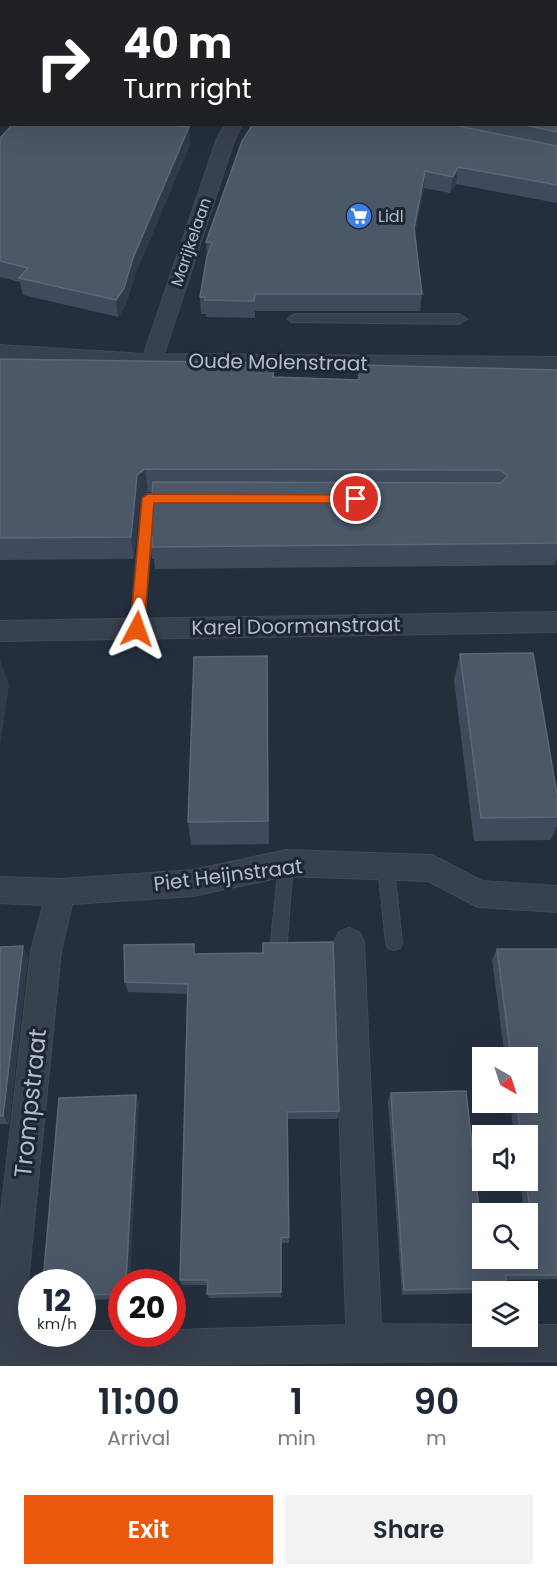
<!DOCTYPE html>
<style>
body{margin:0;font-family:Poppins,sans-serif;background:#f2f2f3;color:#1f2937;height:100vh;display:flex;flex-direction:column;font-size:22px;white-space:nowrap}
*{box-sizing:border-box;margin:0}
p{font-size:20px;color:#747a83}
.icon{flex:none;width:33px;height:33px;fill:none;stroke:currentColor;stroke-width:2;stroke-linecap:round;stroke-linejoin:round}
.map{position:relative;height:1366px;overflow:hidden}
.details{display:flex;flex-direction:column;background:#fff;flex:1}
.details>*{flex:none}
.hud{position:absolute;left:0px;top:0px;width:558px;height:126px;box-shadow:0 6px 24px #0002;background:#202124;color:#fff;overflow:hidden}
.needle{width:39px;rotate:141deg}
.buttons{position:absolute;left:472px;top:1047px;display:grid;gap:12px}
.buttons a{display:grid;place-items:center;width:66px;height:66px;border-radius:0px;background:#fff;box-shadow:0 6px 24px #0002;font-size:30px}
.speed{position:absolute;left:18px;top:1269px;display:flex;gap:12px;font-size:30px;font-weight:700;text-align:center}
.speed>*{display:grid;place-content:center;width:78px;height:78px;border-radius:50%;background:#fff;box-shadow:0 6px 24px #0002;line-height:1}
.speed small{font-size:15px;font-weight:400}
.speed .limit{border:9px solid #d22;background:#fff;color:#111}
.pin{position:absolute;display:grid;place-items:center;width:51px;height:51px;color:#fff;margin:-26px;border:3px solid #fff;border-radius:50%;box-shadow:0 2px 6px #0007}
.me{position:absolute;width:66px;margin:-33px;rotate:4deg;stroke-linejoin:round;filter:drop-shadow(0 0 4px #0008)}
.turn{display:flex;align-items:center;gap:21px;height:126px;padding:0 24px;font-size:27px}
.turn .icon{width:78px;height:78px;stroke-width:2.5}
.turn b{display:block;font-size:42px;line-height:51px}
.eta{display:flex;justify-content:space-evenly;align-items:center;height:102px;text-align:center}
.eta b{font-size:36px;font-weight:600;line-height:42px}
.action{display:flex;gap:12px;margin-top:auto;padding:12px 24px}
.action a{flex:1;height:69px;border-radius:0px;background:#ea580c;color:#fff;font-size:24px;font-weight:600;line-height:69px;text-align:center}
.action a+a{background:#f2f2f3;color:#1f2937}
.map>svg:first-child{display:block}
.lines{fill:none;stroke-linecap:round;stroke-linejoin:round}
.service-casing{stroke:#414a57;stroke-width:2}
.pedestrian-casing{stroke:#414a57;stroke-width:2}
.minor-casing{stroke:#414a57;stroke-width:2}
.service{fill:#38414e;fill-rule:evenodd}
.pedestrian{fill:#38414e;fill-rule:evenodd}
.minor{fill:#38414e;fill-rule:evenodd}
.wall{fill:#3f4b5c}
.shaded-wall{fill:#2f3b4b}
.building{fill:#4b5868;stroke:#5c6777;stroke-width:1.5}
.route{fill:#ea580c;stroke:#983908;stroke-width:1.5}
.labels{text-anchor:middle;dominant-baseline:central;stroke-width:6;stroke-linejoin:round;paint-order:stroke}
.far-poi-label{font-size:16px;fill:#b4bcc9;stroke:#1d2633;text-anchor:start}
.far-street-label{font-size:16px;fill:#b4bcc9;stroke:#1d2633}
.street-label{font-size:20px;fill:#b4bcc9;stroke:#1d2633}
.near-street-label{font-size:24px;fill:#b4bcc9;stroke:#1d2633}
</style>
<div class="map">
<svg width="557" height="1366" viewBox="0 0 557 1366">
<rect width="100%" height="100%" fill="#242f3e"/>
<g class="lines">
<g class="service-casing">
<path id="service" d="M 148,494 L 168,494 L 174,498 L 168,502 L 154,502 L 144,629 L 137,634 L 130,629 L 142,498 Z
M 286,856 L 291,858 L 293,863 L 287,941 L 285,946 L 279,948 L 273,946 L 271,941 L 279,863 L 281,858 Z
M 386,860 L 391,862 L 394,867 L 402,943 L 400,948 L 394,950 L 388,948 L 386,943 L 378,867 L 381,862 Z"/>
</g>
<g class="pedestrian-casing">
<path id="pedestrian" d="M 296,314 L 459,314 L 467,319 L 459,324 L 291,322 L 288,319 L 291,316 Z"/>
</g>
<g class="minor-casing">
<path id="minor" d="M 79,0 L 94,0 L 78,2 Z
M 456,0 L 475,0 L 476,2 L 457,2 Z
M 556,19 L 557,19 L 557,29 L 556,28 Z
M 2,80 L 2,92 L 0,92 L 0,81 Z
M 225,124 L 242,124 L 234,141 L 164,354 L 557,357 L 557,371 L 152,368 L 0,359 L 0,345 L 144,354 L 216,141 Z
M 557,612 L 557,632 L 0,641 L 0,621 Z
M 286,850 L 432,855 L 482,881 L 557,886 L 557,912 L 478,907 L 428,881 L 286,876 L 193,896 L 72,904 L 61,951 L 23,1332 L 82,1334 L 82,1331 L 122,1331 L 122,1334 L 172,1334 L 172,1330 L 346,1325 L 334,942 L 339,932 L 349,928 L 359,932 L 364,942 L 381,1324 L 483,1325 L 483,1336 L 528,1336 L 528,1325 L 557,1325 L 557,1361 C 371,1360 186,1366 0,1366 L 0,1221 L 31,951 L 43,905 L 0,903 L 0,877 L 61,879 L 193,870 Z"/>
</g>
<use href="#service" class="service"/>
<use href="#pedestrian" class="pedestrian"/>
<use href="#minor" class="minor"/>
</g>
<path class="wall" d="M 557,26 L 557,203 L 456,184 L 450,193 L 424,188 L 415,232 L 422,294 L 420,311 L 255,311 L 255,318 L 206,317 L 206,314 L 201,314 L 200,297 L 207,256 L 206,242 L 253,124 L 556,124 Z
M 189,127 L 190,144 L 135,275 L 126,305 L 118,317 L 23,295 L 20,282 L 0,277 L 0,138 Z
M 0,359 L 274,377 L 358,380 L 359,365 L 557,370 L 557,558 L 555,565 L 155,569 L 154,559 L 152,559 L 149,537 L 152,492 L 148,492 L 140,498 L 134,559 L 0,560 Z
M 460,654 L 557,795 L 557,826 L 551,840 L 474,841 L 454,680 Z
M 267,656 L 269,844 L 191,845 L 188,822 Z
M 0,947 L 28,957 L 9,1124 L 0,1124 Z
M 497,949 L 557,949 L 557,1279 L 506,1280 L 506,1288 L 503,1292 L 483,1292 L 483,1293 L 402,1295 L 388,1101 L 391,1093 L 483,1244 L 528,1258 L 528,1214 L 524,1214 L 520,1180 L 528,1180 L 528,1136 L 514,1136 L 510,1102 L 528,1102 L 528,1058 L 505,1058 L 492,960 Z
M 196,954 L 339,1111 L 337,1119 L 288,1119 L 289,1237 L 289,1243 L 281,1243 L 281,1297 L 209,1298 L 207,1294 L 208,1285 L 182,1285 L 180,1280 L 187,994 L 128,992 L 125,982 Z
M 139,1104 L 122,1282 L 122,1299 L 82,1300 L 82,1282 Z"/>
<path class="shaded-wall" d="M 7,0 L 26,0 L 24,2 L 5,2 Z
M 2,5 L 2,23 L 0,24 L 0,6 Z
M 177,124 L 192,124 L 189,127 L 190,144 L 135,275 L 126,305 L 118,317 L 116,300 L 133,258 Z
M 458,167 L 456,184 L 450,193 L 453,177 Z
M 425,171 L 424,188 L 413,245 L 414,228 Z
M 145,469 L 148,492 L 140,498 L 134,559 L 131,537 L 137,475 Z
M 0,659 L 9,685 L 0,747 Z
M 23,946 L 28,957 L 9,1124 L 3,1116 Z
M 136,1095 L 139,1104 L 130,1282 L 126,1282 Z"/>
<path class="building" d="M 0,0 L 7,0 L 5,2 L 2,2 L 2,5 L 0,6 Z
M 131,0 L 450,0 L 456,2 L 130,2 Z
M 556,26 L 557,26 L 557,132 L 520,124 L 556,124 Z
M 13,124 L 177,124 L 176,126 L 189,127 L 133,258 L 124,288 L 116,300 L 19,278 L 28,268 L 0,261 L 0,138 Z
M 253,124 L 449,124 L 557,146 L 557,185 L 458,167 L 453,177 L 425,171 L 414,228 L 422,294 L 255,294 L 254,301 L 205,300 L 205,297 L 200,297 L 207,256 L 212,243 L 206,242 L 242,141 Z
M 0,359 L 274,363 L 273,377 L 359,380 L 359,365 L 557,370 L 557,543 L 152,547 L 153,537 L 149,537 L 153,482 L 500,483 L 508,476 L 500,470 L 145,469 L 137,475 L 131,537 L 0,538 Z
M 533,653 L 557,795 L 557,817 L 481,818 L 460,654 Z
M 267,656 L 268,821 L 188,822 L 194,657 Z
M 333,942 L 339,1111 L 287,1112 L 289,1237 L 281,1238 L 281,1292 L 207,1294 L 208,1280 L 180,1280 L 188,984 L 125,982 L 124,945 L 194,944 L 194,954 L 263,953 L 263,943 Z
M 23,946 L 3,1116 L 0,1116 L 0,947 Z
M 497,949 L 557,949 L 557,1275 L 506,1275 L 506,1288 L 404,1290 L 391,1093 L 466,1091 L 483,1244 L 483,1258 L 528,1258 L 528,1242 L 534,1241 L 526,1180 L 528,1180 L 528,1136 L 521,1136 L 516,1102 L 528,1102 L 528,1058 L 511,1058 Z
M 136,1095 L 126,1282 L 122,1282 L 122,1294 L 82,1295 L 82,1282 L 43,1282 L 59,1098 Z"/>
<path class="route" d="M 148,494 L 356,495 L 362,499 L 356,503 L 154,503 L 144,629 L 137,634 L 130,629 L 142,498 Z"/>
<defs>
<g id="supermarket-disc" transform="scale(1.35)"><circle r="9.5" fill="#3f7fe0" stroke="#1d2633"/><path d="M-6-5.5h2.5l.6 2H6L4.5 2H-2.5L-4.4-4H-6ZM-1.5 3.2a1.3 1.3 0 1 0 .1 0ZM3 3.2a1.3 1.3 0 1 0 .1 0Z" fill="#fff"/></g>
</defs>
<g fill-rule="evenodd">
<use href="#supermarket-disc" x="359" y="216"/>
</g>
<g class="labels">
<g class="far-poi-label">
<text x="378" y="216">Lidl</text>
</g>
<g class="far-street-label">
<text transform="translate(191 242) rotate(-71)">Marijkelaan</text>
</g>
<g class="street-label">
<text transform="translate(278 362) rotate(1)">Oude Molenstraat</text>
<text transform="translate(296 626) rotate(-1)">Karel Doormanstraat</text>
<text transform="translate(228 875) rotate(-7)">Piet Heijnstraat</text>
</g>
<g class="near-street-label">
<text transform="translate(30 1103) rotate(-84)">Trompstraat</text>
</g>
</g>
</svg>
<div class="buttons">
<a><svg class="needle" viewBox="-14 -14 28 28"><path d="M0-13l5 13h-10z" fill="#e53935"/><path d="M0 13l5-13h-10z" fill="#747a83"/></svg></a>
<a><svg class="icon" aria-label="sound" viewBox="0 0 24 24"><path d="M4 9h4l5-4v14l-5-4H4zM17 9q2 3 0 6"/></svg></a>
<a><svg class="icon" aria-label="search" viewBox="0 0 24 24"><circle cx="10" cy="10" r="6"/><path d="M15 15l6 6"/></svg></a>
<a><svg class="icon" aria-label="layers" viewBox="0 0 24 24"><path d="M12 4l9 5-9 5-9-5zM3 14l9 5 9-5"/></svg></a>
</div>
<div class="speed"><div>12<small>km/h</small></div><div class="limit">20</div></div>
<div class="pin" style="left:356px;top:499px;background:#d93025"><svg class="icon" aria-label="arrive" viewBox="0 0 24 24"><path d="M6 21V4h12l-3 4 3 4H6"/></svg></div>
<svg class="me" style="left:137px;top:629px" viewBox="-20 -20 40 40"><path d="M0-17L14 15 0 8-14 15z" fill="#ea580c" stroke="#fff" stroke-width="4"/></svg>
<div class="hud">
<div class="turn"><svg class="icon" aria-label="right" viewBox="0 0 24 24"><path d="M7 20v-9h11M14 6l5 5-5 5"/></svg><div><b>40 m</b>Turn right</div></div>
</div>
</div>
<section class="details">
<div class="eta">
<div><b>11:00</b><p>Arrival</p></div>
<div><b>1</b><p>min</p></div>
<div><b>90</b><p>m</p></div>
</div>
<div class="action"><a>Exit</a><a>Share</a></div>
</section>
